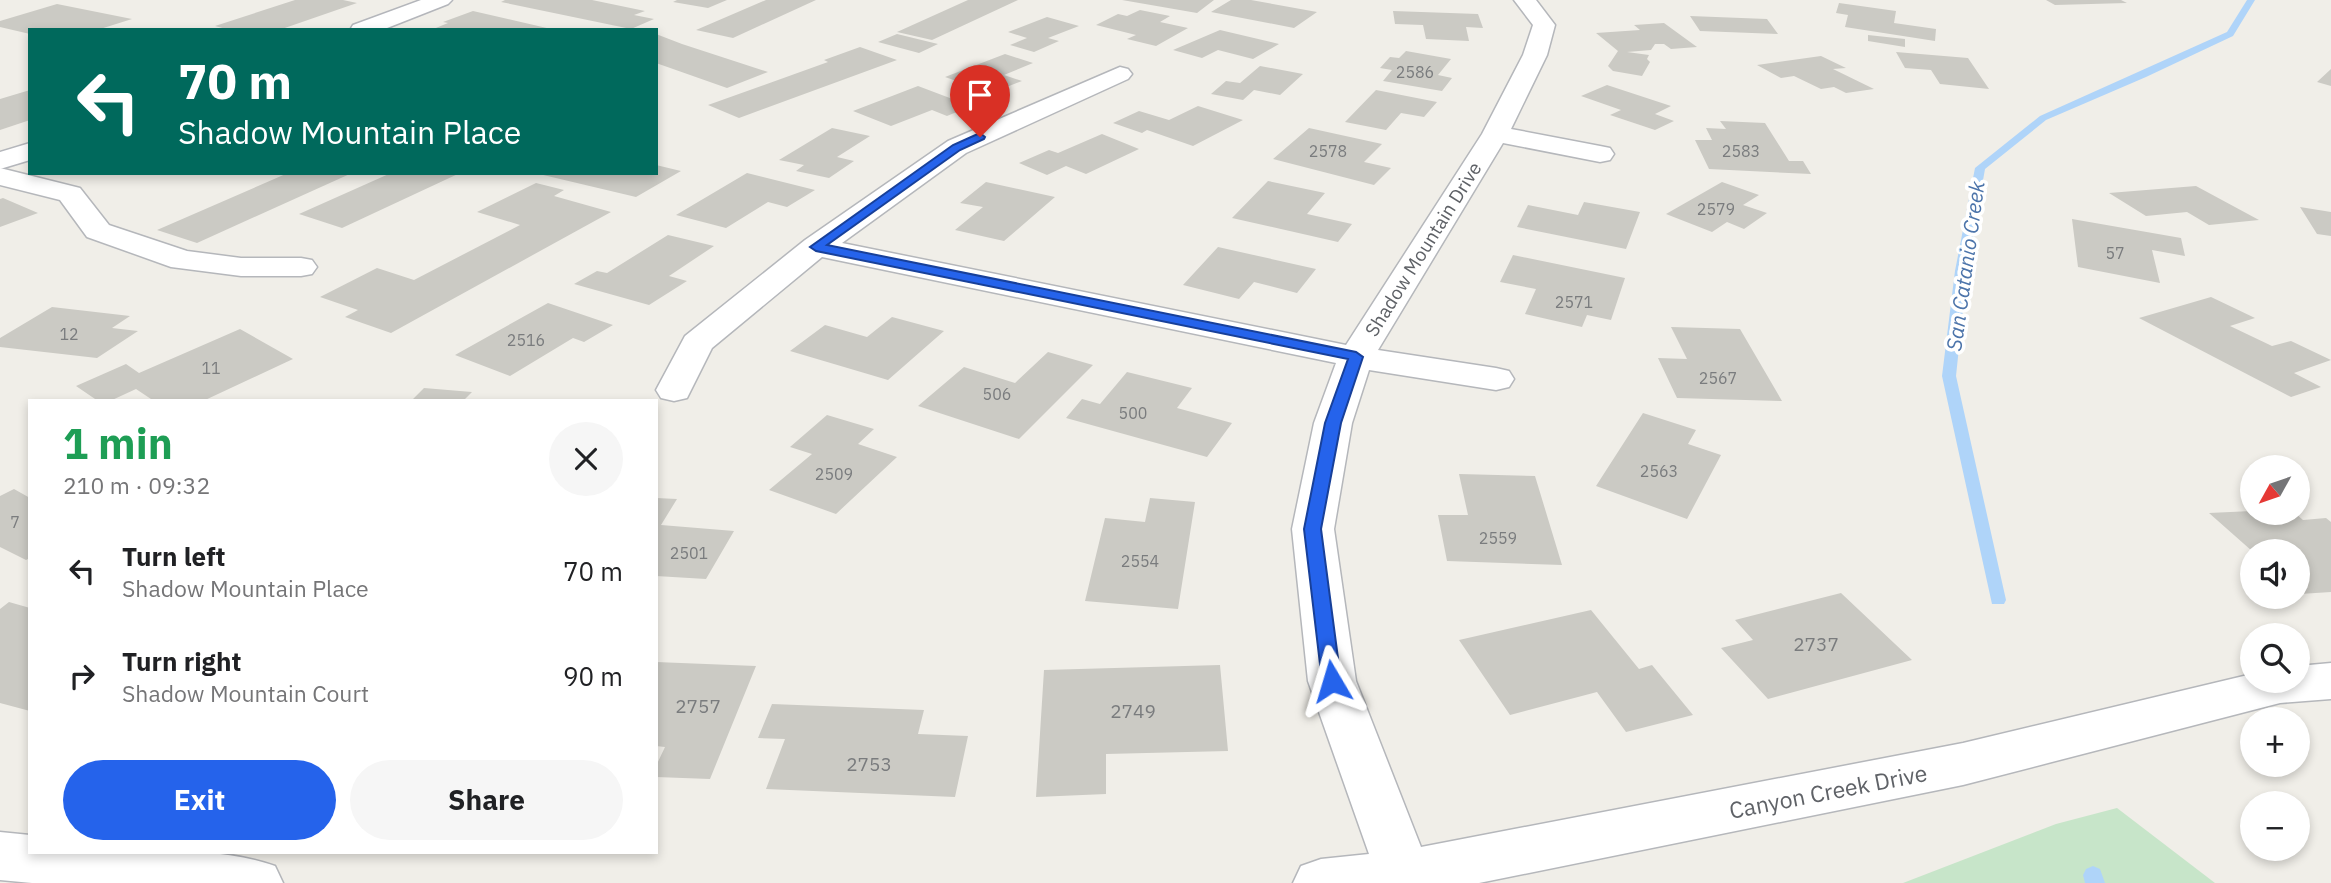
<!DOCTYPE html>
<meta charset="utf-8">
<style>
body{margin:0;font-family:"IBM Plex Sans",sans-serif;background:#f6f6f6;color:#202124;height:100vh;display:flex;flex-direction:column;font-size:26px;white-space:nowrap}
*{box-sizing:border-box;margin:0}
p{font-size:23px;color:#757577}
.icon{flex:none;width:38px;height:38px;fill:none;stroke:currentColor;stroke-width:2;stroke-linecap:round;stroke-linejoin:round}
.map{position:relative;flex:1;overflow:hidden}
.panel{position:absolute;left:28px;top:399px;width:630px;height:455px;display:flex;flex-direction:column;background:#fff;border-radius:0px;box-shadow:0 4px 10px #0003}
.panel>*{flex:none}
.top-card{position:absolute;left:28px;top:28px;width:630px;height:147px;border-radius:0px;box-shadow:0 4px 10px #0003;background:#00695c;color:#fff;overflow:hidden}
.needle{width:46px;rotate:230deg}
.tools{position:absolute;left:2240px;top:455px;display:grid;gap:14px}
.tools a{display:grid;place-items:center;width:70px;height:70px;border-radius:50%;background:#fff;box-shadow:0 4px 10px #0003;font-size:35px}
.pin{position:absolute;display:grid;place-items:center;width:60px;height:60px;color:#fff;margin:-72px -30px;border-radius:50% 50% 50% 0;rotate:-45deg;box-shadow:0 0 7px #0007}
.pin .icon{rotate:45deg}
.me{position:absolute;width:77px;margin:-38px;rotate:353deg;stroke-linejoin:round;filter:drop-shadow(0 0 5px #0008)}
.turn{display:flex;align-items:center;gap:24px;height:147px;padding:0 35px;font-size:32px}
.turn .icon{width:91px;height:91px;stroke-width:2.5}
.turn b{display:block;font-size:49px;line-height:60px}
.round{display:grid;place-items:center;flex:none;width:74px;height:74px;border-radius:37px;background:#f6f6f6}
.summary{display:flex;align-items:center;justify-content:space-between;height:119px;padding:0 35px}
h1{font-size:42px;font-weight:800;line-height:52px;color:#1e9e55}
.primary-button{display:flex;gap:14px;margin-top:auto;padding:14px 35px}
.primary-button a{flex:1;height:80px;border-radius:42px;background:#2563eb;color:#fff;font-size:28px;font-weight:800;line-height:80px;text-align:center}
.primary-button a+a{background:#f6f6f6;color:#202124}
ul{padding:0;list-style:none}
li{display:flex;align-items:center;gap:21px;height:105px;padding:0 35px}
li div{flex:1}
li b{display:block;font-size:26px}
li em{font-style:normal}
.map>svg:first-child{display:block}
.green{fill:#c7e5c9}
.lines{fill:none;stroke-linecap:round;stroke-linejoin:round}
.stream{fill:#afd4f9;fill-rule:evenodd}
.building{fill:#cbcac4}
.street-casing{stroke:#b5b7bb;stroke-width:3}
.secondary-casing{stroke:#b4b6bb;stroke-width:3}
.street{fill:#fff;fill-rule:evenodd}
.secondary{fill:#fff;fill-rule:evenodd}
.route{fill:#2563eb;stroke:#184099;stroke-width:2}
.labels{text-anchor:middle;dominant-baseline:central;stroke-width:7;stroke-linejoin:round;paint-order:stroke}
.number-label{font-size:16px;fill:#7a7c7e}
.street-label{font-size:19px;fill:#5f6267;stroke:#fff}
.near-number-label{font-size:19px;fill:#7a7c7e}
.water-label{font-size:21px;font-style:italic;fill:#4c74aa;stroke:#fff}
.near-street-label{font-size:23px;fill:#5f6267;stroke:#fff}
</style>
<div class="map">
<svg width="2331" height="883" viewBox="0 0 2331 883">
<rect width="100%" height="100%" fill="#f0eee8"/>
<path class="green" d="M 2117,808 L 2215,883 L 1903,883 L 2056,824 Z"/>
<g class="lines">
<path class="stream" d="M 2247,0 L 2255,0 L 2233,36 L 2146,77 L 2046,120 L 1985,169 L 1967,271 L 1956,376 L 2006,600 L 2004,604 L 1992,604 L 1942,376 L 1955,271 L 1975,168 L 2040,116 L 2227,32 Z
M 2093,866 L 2100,869 L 2105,883 L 2085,883 L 2083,875 L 2086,869 Z"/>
</g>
<path class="building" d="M 295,0 L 343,0 L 357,3 L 279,30 L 230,30 L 215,26 Z
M 505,0 L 592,0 L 645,11 L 634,15 L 654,19 L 631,29 L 501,2 Z
M 677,0 L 727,0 L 708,8 L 673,2 Z
M 766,0 L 816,0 L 733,38 L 696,30 Z
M 968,0 L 1018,0 L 932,40 L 897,32 Z
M 1122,0 L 1214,0 L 1197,13 Z
M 1231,0 L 1251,0 L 1317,12 L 1294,28 L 1211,12 Z
M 2046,0 L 2121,0 L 2127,3 L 2055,5 Z
M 1839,3 L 1896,11 L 1894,23 L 1936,29 L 1935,41 L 1845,27 L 1848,15 L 1836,13 Z
M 57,4 L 132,19 L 97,30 L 30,30 L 30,34 L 0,27 L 0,21 Z
M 1140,10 L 1170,16 L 1160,22 L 1188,28 L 1156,46 L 1127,39 L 1136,35 L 1096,25 L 1118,14 L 1127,16 Z
M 473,11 L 551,29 L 550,30 L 431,30 L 448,23 L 443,22 Z
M 1393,11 L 1478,14 L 1483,28 L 1466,27 L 1469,41 L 1426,39 L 1423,25 L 1395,24 Z
M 1690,16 L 1767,19 L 1778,34 L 1700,31 Z
M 1047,17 L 1079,26 L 1048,38 L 1059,41 L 1034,52 L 1010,45 L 1027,38 L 1008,32 Z
M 1664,23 L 1697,47 L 1671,49 L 1664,44 L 1655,44 L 1651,50 L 1627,52 L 1649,55 L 1647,59 L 1650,62 L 1642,76 L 1613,71 L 1608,66 L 1618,51 L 1596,33 L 1640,30 L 1634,25 Z
M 1220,30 L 1279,44 L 1253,59 L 1218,50 L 1202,58 L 1173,50 Z
M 656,34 L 682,44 L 768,72 L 727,88 L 656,63 Z
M 897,34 L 938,44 L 919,53 L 878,42 Z
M 1868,35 L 1905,39 L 1905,47 L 1868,41 Z
M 860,47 L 897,60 L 739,118 L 708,105 L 828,62 L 824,60 Z
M 1406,51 L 1451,59 L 1438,75 L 1452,78 L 1442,91 L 1383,81 L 1392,70 L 1380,68 L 1390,57 L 1399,58 Z
M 1896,52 L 1968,58 L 1989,89 L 1940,84 L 1931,70 L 1905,68 Z
M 1005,54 L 1033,63 L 1004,75 L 1022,81 L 991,93 L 945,77 Z
M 1821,56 L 1846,68 L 1833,69 L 1874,89 L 1846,93 L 1834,87 L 1821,89 L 1794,76 L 1781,78 L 1757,65 Z
M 1260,66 L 1303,74 L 1280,95 L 1254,90 L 1243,100 L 1211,94 L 1226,81 L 1240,83 Z
M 2331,69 L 2331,86 L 2317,82 Z
M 1607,85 L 1671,106 L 1655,114 L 1674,121 L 1655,130 L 1610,115 L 1621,110 L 1581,96 Z
M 918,86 L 971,106 L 947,116 L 932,110 L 891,126 L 853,111 Z
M 30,90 L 30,120 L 0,130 L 0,99 Z
M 1376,90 L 1437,102 L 1424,117 L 1401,113 L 1386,130 L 1345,122 Z
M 1198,106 L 1243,120 L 1193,146 L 1147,130 L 1142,133 L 1113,123 L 1139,111 L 1169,120 Z
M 1720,121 L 1765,123 L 1789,161 L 1803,161 L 1811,174 L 1709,169 L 1695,140 L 1712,140 L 1706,128 L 1726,129 Z
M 832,128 L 870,136 L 837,157 L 854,161 L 829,178 L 796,171 L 804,165 L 779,160 Z
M 1309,128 L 1382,144 L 1364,162 L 1391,168 L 1374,185 L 1273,159 Z
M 1102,134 L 1139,149 L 1086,174 L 1066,166 L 1047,175 L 1019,163 L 1049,150 L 1058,153 Z
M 656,165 L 681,171 L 636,197 L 539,174 L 656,173 Z
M 288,173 L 352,173 L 197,243 L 157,230 Z
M 391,173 L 460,173 L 342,228 L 299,214 Z
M 747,173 L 815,190 L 787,207 L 768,202 L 726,228 L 676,215 Z
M 1268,181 L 1325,193 L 1307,214 L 1352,224 L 1338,242 L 1232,218 Z
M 986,182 L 1055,197 L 1004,241 L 955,230 L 983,207 L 960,203 Z
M 1722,182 L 1759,195 L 1743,205 L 1767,213 L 1744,229 L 1727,222 L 1712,232 L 1666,214 Z
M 536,183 L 564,190 L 554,196 L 611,212 L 391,333 L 345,317 L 358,310 L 320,297 L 377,268 L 414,280 L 520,225 L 477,212 Z
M 2196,186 L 2259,220 L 2209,225 L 2187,212 L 2146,216 L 2109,193 Z
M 3,198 L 38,213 L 0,227 L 0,199 Z
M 1584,202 L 1640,212 L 1626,249 L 1517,227 L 1528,205 L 1578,215 Z
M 2300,207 L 2331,212 L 2331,236 L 2317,234 Z
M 2072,219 L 2181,238 L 2185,256 L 2152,250 L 2160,283 L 2078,267 Z
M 668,235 L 714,246 L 669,276 L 687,281 L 649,305 L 574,284 L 597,271 L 607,273 Z
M 1218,247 L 1316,269 L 1297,293 L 1254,282 L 1239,299 L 1183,285 Z
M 1513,255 L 1625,278 L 1611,320 L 1587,315 L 1582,327 L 1525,314 L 1536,289 L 1500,282 Z
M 2211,297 L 2255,318 L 2230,326 L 2272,346 L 2291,341 L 2331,360 L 2294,373 L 2321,387 L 2291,397 L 2139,318 Z
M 548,303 L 613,325 L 584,342 L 573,338 L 510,376 L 455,355 Z
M 52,307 L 130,316 L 112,328 L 138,331 L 97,358 L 0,347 L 0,338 Z
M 892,317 L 944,331 L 888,380 L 790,351 L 825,325 L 867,337 Z
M 1671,327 L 1740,329 L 1782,401 L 1677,398 L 1658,358 L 1687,359 Z
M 240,329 L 293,359 L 203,401 L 154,401 L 136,389 L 110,401 L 98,401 L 76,386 L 126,364 L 139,373 Z
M 1048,352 L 1093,365 L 1019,439 L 918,406 L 964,367 L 1015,383 Z
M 1127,372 L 1192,388 L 1177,408 L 1232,423 L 1207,457 L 1066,418 L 1082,399 L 1100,404 Z
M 424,388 L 472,392 L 463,401 L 411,401 Z
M 1643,413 L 1696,430 L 1688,444 L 1721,455 L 1687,519 L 1596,486 Z
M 827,415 L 874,429 L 858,444 L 897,457 L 836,514 L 769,490 L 812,454 L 790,447 Z
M 1459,474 L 1535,476 L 1562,565 L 1447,561 L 1438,515 L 1468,515 Z
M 14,489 L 30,498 L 30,558 L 26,560 L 0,547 L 0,496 Z
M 656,498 L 677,499 L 661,525 L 734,531 L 706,579 L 656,576 Z
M 1150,498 L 1195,502 L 1178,609 L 1085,601 L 1105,518 L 1145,522 Z
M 2252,511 L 2295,513 L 2303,520 L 2326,518 L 2331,522 L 2331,592 L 2300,594 L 2298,592 L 2298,551 L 2252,551 L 2209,513 Z
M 1841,593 L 1912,660 L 1768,699 L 1721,648 L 1753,640 L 1735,620 Z
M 9,602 L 30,608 L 30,711 L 0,703 L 0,609 Z
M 1591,610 L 1639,669 L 1652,665 L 1693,715 L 1626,732 L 1597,692 L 1510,715 L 1459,640 Z
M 656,662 L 756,666 L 710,779 L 656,777 L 656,766 L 665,747 L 656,746 Z
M 1220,665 L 1228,751 L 1106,754 L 1106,794 L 1036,797 L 1044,670 Z
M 772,704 L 924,710 L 918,734 L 968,736 L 955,797 L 766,789 L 785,739 L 758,738 Z"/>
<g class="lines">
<g class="street-casing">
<path id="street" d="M 1514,0 L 1536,0 L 1555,25 L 1547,55 L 1511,129 L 1600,146 L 1610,148 L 1614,154 L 1610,160 L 1600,162 L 1503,143 L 1378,350 L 1496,368 L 1509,371 L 1514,379 L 1509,387 L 1496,390 L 1369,370 L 1352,423 L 1334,529 L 1356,681 L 1421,847 L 1963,743 L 2252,674 L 2252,681 L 2298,681 L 2298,666 L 2331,663 L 2331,699 L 2280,703 L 1963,785 L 1479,883 L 1293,883 L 1301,866 L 1321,859 L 1369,854 L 1308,681 L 1292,529 L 1314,423 L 1336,363 L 822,257 L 712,348 L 687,398 L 674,401 L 661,398 L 656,390 L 685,336 L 805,240 L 948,141 L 1120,67 L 1128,69 L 1132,74 L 1128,79 L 966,153 L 842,243 L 1346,345 L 1482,134 L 1523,55 L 1533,25 Z
M 0,168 L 80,188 L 109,225 L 187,251 L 241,258 L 301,258 L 312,260 L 317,267 L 312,274 L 301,276 L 241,276 L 171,267 L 87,237 L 60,200 L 0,185 Z
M 0,832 L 30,835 L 30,852 C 100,852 210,842 275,866 L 283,883 L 32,883 L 0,880 Z"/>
</g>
<g class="secondary-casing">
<path id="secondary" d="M 421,0 L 452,0 L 448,4 L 382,30 L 350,30 L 353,25 Z
M 30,143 L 30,160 L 0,169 L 0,152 Z"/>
</g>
<use href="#street" class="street"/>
<use href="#secondary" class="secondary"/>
</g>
<path class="route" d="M 980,133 L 985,137 L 984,139 L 960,150 L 827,245 L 1356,352 L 1363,357 L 1341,423 L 1321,529 L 1341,681 L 1339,686 L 1332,688 L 1325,686 L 1322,681 L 1304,529 L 1325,423 L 1348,359 L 816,251 L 810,247 L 953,145 Z"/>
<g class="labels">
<g class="number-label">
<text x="1415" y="72">2586</text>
<text x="1328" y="151">2578</text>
<text x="1741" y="151">2583</text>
<text x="1716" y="209">2579</text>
<text x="2115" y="253">57</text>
<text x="1574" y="302">2571</text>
<text x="69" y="334">12</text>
<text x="526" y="340">2516</text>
<text x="211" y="368">11</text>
<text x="1718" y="378">2567</text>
<text x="997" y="394">506</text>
<text x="1133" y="413">500</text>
<text x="1659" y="471">2563</text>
<text x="834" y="474">2509</text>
<text x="15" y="522">7</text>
<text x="1498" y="538">2559</text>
<text x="689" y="553">2501</text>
<text x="1140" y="561">2554</text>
</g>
<g class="street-label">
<text transform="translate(1423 249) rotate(-58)">Shadow Mountain Drive</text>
</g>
<g class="near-number-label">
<text x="1816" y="644">2737</text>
<text x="698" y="706">2757</text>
<text x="1133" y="711">2749</text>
<text x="869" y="764">2753</text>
</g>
<g class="water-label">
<text transform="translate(1965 266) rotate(-82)">San Catanio Creek</text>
</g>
<g class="near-street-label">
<text transform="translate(1828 791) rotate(-11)">Canyon Creek Drive</text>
</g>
</g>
</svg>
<div class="tools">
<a><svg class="needle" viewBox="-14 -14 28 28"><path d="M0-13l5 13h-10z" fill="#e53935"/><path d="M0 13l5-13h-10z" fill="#757577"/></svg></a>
<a><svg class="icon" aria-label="sound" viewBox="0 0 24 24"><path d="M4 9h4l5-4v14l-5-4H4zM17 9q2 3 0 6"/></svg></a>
<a><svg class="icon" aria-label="search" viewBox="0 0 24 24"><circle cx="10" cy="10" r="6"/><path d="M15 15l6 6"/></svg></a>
<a>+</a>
<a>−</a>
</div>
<div class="pin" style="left:980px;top:137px;background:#d93025"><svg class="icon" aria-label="arrive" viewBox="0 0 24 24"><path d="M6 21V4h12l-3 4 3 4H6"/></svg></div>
<svg class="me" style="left:1332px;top:681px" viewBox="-20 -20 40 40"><path d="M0-17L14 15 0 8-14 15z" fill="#2563eb" stroke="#fff" stroke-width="4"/></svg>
<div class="top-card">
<div class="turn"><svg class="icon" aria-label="left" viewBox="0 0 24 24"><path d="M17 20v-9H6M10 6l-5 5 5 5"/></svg><div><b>70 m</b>Shadow Mountain Place</div></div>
</div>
<section class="panel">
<div class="summary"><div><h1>1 min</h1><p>210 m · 09:32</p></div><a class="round"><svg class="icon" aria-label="close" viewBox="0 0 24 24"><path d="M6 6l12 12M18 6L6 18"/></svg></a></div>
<ul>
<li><svg class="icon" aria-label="left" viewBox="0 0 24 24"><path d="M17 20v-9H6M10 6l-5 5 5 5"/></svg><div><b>Turn left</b><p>Shadow Mountain Place</p></div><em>70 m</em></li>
<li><svg class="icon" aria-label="right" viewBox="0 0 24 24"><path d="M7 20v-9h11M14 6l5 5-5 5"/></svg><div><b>Turn right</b><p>Shadow Mountain Court</p></div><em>90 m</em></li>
</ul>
<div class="primary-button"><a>Exit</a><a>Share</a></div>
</section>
</div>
